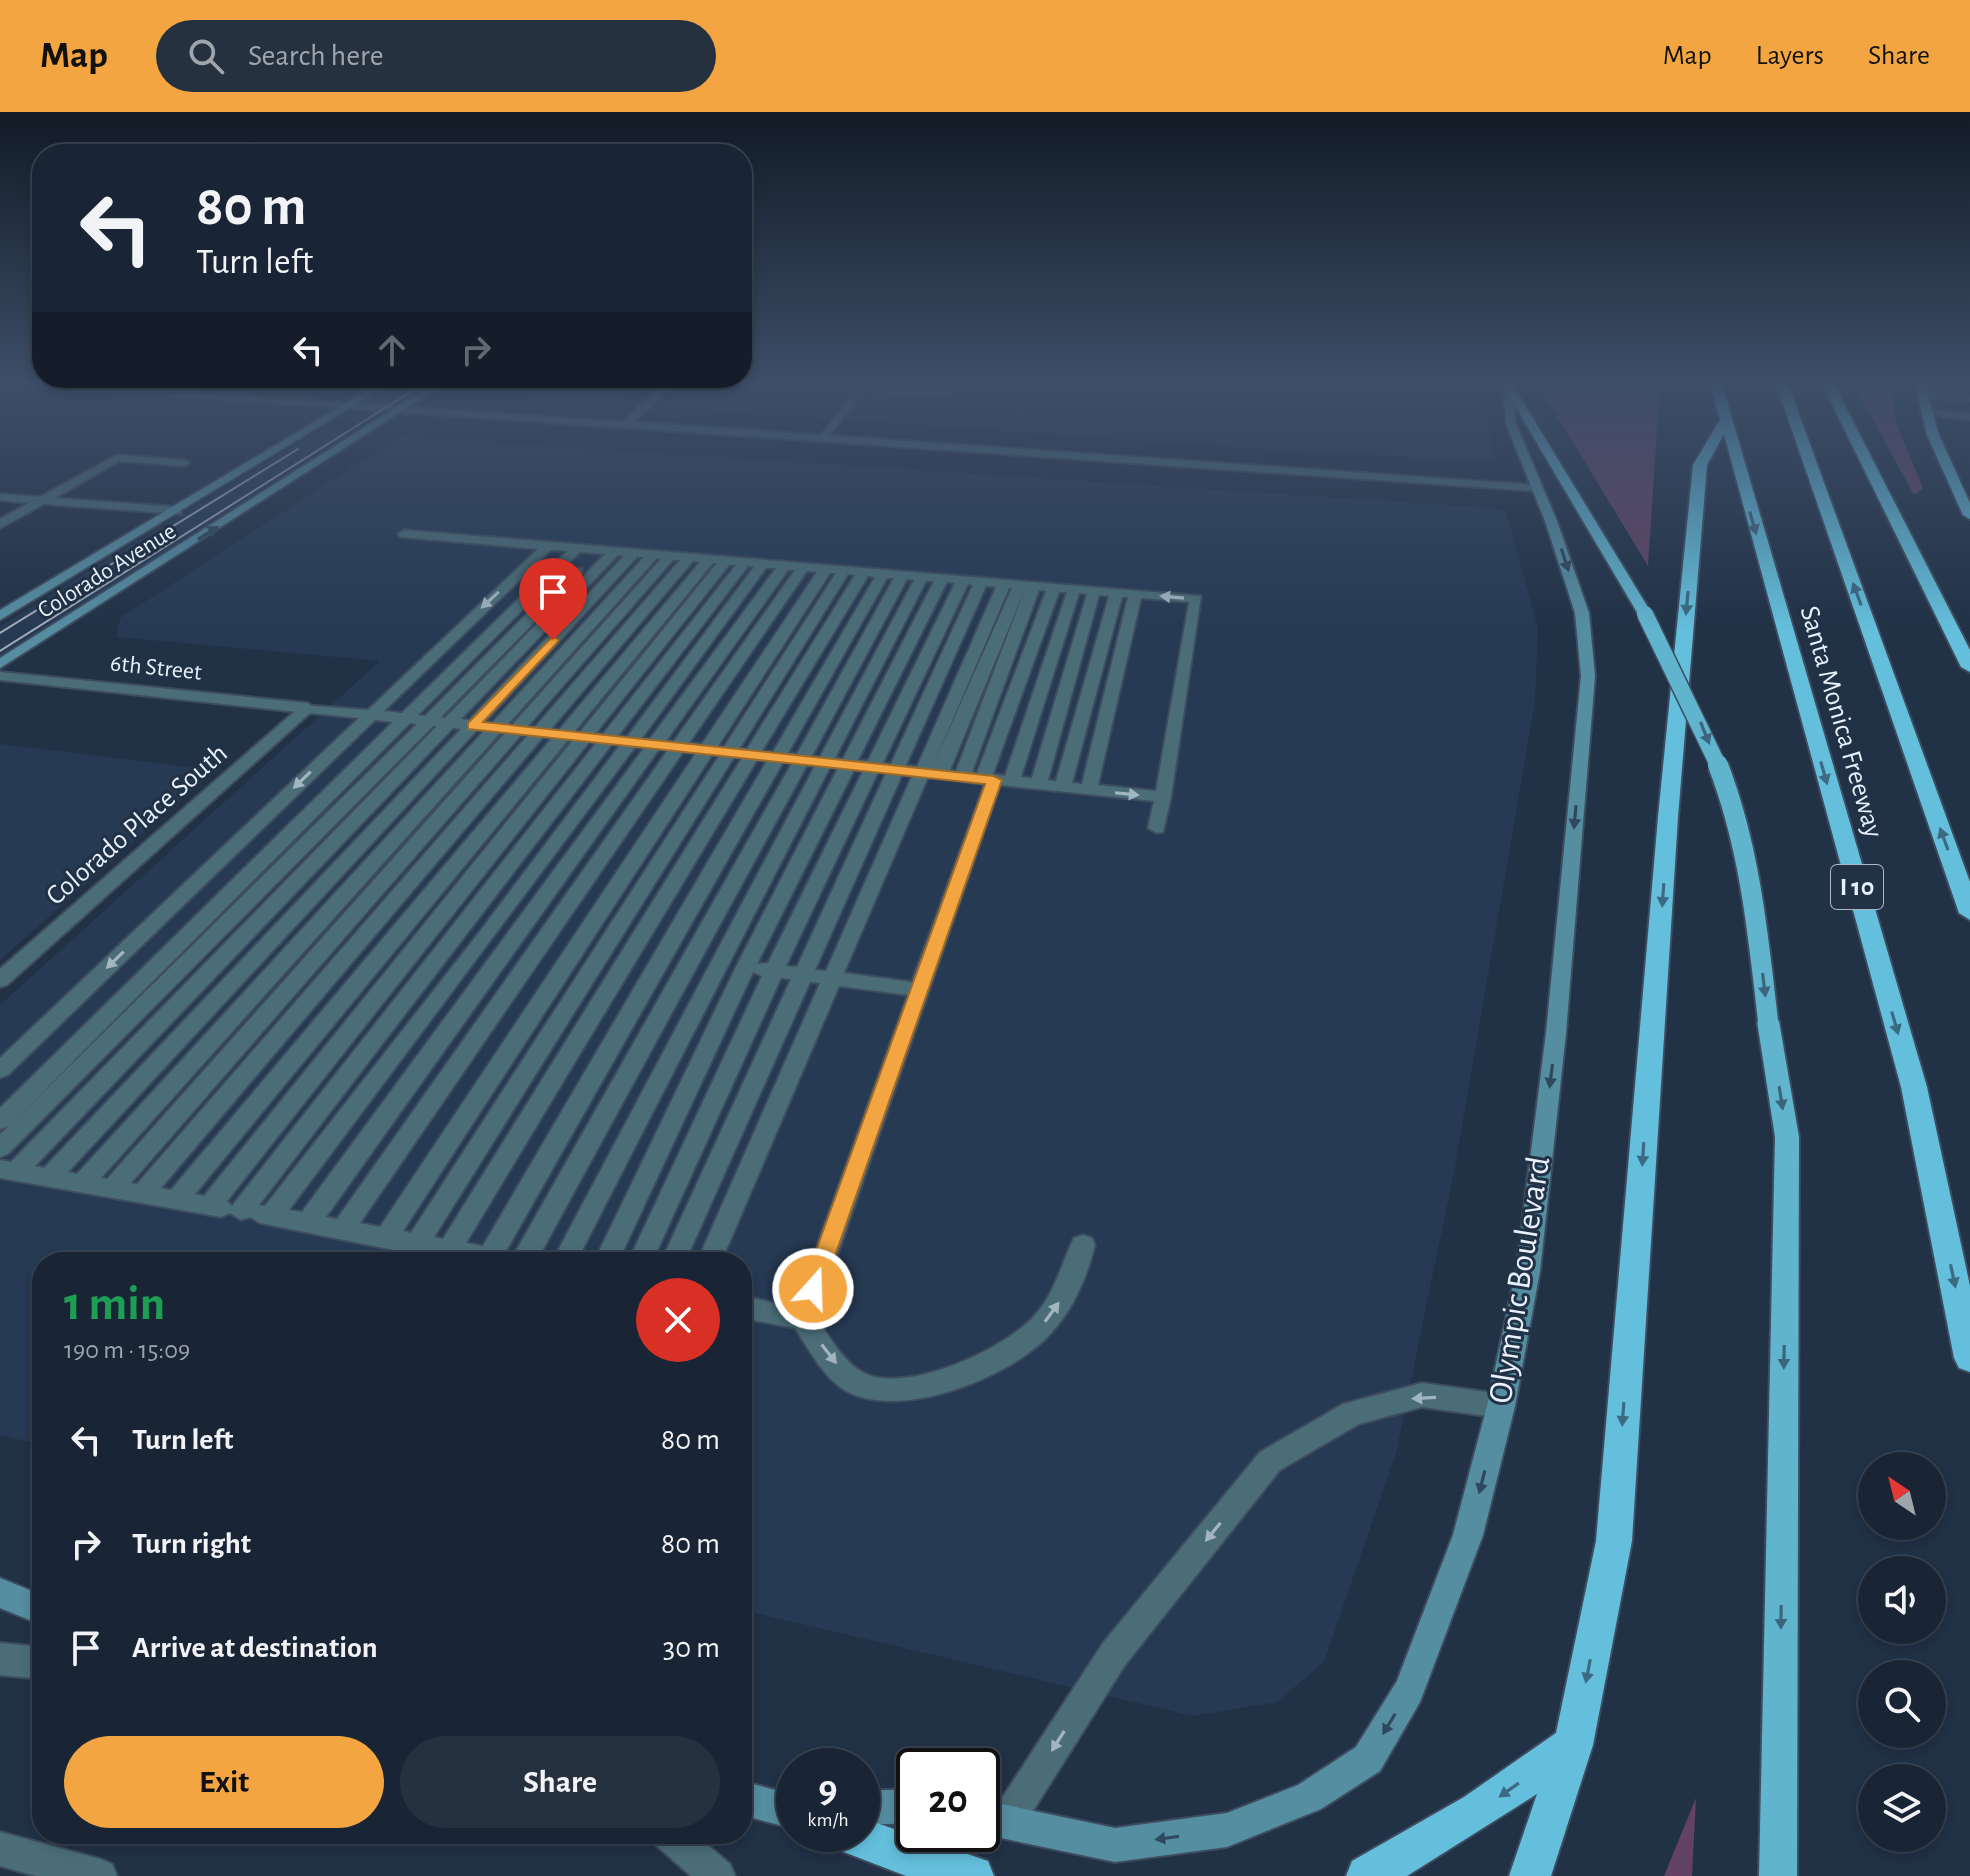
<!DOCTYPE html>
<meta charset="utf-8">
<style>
body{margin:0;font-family:"Alegreya Sans",sans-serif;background:#263140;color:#f1f3f6;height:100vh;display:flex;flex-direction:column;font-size:30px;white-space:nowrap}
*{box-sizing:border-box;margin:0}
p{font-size:26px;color:#9fa5ac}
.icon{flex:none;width:44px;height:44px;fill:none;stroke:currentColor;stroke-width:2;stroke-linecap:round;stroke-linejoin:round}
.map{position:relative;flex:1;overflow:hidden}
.details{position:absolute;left:32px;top:1140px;width:720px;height:592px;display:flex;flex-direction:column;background:#192534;border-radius:32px;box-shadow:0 4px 12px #0003,0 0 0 2px #37424f}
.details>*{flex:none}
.guide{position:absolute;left:32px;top:32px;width:720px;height:244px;border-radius:32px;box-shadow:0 4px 12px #0003,0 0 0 2px #37424f;background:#192534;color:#f1f3f6;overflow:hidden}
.needle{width:52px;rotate:325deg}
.controls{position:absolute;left:1858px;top:1340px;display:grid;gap:16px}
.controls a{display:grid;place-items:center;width:88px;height:88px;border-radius:50%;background:#192534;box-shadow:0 4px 12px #0003,0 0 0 2px #37424f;font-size:40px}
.speed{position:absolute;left:776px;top:1636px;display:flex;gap:16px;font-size:40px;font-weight:700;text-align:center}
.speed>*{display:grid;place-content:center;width:104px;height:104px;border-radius:50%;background:#192534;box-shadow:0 4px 12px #0003,0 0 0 2px #37424f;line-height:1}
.speed small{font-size:20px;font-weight:400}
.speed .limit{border:4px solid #111;border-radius:12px;background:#fff;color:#111}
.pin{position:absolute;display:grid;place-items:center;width:68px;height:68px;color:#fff;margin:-82px -34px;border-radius:50% 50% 50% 0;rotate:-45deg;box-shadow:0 0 8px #0007}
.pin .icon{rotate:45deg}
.me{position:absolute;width:88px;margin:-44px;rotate:20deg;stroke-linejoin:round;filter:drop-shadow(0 0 6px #0008)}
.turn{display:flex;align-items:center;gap:28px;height:168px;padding:0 32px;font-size:36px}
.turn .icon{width:104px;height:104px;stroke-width:2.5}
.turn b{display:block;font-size:56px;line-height:68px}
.lanes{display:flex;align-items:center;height:76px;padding:0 32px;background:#0003;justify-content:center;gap:40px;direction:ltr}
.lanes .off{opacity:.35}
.round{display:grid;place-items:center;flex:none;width:84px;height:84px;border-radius:42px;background:#263140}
.headline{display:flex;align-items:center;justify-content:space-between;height:136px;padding:0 32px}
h1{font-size:48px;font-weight:700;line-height:60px;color:#1e9e55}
.action{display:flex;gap:16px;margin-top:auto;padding:16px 32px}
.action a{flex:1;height:92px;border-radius:48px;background:#f2a541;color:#111;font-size:32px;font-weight:700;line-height:92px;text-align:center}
.action a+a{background:#263140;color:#f1f3f6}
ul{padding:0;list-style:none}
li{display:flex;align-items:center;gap:24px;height:104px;padding:0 32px}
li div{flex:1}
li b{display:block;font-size:30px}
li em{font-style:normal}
header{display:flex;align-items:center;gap:48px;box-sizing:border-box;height:112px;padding:0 40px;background:#f2a541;color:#111}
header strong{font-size:38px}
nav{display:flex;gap:44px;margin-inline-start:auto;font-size:28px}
.search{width:560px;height:72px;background:#263140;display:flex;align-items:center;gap:20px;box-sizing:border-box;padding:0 28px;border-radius:44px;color:#9fa5ac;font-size:30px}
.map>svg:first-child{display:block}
.built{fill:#263a54}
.green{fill:#634365}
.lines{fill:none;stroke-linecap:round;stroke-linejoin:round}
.service-casing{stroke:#3d4c5f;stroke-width:4}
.minor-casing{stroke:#3d4c5f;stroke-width:4}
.secondary-casing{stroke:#3d4c5f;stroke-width:4}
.trunk-casing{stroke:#3d4c5f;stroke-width:4}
.motorway-casing{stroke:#3d4c5f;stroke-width:4}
.service{fill:#4b6d78;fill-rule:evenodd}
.minor{fill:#4b6d78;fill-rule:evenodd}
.secondary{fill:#568ea1;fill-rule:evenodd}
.trunk{fill:#61b4ce;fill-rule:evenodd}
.motorway{fill:#64bfdc;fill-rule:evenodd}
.tram{stroke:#a2acbb;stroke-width:2}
.trunk-bridge-far1-casing{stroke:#3d4c5f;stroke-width:19;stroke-linecap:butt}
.trunk-bridge-casing{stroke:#3d4c5f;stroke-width:24;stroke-linecap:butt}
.trunk-bridge-far1{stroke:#61b4ce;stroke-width:16}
.trunk-bridge{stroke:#61b4ce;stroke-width:20}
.oneway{fill:#3c6a82}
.oneway2{fill:#2e485d}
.oneway3{fill:#a2b6c1}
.oneway4{fill:#3b657c}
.route{fill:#f2a541;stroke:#9d6b2a;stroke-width:2}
.labels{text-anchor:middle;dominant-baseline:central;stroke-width:6;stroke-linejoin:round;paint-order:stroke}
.far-street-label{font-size:24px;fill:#e9f1fc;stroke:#213146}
.shield{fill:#213146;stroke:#adb7c5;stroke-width:2}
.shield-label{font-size:26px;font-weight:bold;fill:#e9f1fc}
.street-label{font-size:28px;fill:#e9f1fc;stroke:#213146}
.near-street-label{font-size:34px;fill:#e9f1fc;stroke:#213146}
</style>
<header>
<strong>Map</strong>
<div class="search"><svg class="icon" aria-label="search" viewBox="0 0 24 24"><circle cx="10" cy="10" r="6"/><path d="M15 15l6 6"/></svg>Search here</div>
<nav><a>Map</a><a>Layers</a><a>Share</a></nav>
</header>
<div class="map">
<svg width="1970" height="1764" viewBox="0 0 1970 1764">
<rect width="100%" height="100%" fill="#213146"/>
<path class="built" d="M 396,272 L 429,272 L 398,291 L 367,289 Z
M 464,272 L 642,272 L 619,292 L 450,281 Z
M 687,272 L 1382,272 L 1478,278 L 1496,346 L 1485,349 L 1245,336 L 661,295 Z
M 320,318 L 353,320 L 0,546 L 0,514 Z
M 400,324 L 1493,396 L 1506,400 L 1538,516 L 1535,590 L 1455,1055 L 1396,1341 L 1324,1550 L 1277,1590 L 1193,1604 L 742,1498 L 742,1150 L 42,1150 L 42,1333 L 0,1323 L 0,893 L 380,549 L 116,525 L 120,506 Z
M 0,632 L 215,658 L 0,848 Z"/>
<path class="green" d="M 1542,272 L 1660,272 L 1648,454 L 1545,284 Z
M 1853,272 L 1891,272 L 1896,310 L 1923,376 L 1914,383 Z
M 1696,1686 L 1692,1764 L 1664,1764 Z"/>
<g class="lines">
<g class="service-casing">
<path id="service" d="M 166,272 L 178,272 L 160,281 L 152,279 Z
M 768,272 L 948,279 L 953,282 L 948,285 L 864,280 L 825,328 L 820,325 L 854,280 L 771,277 Z
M 1440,272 L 1499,272 L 1513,275 L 1508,278 Z
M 1921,280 L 1970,283 L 1970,289 L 1918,285 Z
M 1924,297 L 1970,302 L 1970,308 L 1920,302 Z
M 117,343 L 184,348 L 189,351 L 184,354 L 119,349 L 55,386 L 177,395 L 181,396 L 181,402 L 44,392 L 0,416 L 0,407 L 29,391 L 0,388 L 0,382 L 40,385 Z
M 404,418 L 1201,484 L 1171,685 L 1163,720 L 1157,721 L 1148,716 L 1154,689 L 1000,673 L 816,1205 C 829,1224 843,1250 864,1261 C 906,1283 1008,1236 1036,1202 C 1056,1179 1061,1152 1074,1126 L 1083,1123 L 1092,1126 L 1095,1133 C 1087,1164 1074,1196 1052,1220 C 1014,1264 905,1307 850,1281 C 825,1269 810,1239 795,1216 L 742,1206 L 742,1184 L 795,1195 L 908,883 L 839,874 L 721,1150 L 697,1150 L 820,871 L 810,870 L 685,1150 L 661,1150 L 791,867 L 781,866 L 652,1150 L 628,1150 L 762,864 L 753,860 L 618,1150 L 594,1150 L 736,855 L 838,656 L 830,655 L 576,1150 L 552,1150 L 815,654 L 807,653 L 536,1150 L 448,1149 L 260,1111 L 250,1105 L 241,1108 L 230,1101 L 221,1105 L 0,1066 L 0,1048 L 11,1050 L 437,614 L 433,614 L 8,1042 L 0,1045 L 0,1022 L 8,1015 L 0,1017 L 0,996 L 393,610 L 375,608 L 8,963 L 0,966 L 0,946 L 359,606 L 310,601 L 7,873 L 0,875 L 0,857 L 302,593 L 368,598 L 538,437 L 400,425 L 398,422 ZM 551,438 L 567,439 L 402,601 L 384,599 ZM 580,440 L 605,442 L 445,606 L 441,605 L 582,462 L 582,456 L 572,456 L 425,604 L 418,603 ZM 618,443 L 624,444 L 469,608 L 461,607 ZM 637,445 L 644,445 L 492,611 L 485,610 ZM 657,446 L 661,447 L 512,613 L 508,612 ZM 673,448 L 680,448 L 535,615 L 528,614 ZM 693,449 L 700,450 L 559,618 L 551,617 ZM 713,451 L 717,451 L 580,620 L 575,619 ZM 729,453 L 736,453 L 603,622 L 596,621 ZM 748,454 L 754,455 L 627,625 L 618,624 ZM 766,456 L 776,456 L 650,627 L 642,626 ZM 788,458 L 795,458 L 674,629 L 666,629 ZM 807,459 L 817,460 L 702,632 L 689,631 ZM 830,461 L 836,461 L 724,635 L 718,634 ZM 848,462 L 855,463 L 747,637 L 740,636 ZM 868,464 L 875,465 L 773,640 L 762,639 ZM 887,466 L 894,466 L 797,642 L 788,641 ZM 907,467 L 914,468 L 820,645 L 812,644 ZM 926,469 L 934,469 L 843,647 L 835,646 ZM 947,470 L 955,471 L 868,649 L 858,648 ZM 968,472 L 973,473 L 891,652 L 883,651 ZM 986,474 L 996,475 L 917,655 L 906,653 ZM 1009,476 L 1012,476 L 932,656 ZM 1025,477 L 956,659 L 950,658 ZM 1039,478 L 1046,479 L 977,661 L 972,660 ZM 1059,480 L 1067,480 L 1005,664 L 993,662 ZM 1079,481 L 1087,482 L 1032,666 L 1021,665 ZM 1099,483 L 1109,484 L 1056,669 L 1048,668 ZM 1122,485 L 1128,485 L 1082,672 L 1072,671 ZM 1141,486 L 1189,490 L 1156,679 L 1098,673 ZM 410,611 L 417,612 L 14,1009 ZM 453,616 L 461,617 L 44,1056 L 35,1054 ZM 477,618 L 484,619 L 77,1062 L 68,1060 ZM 500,621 L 505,621 L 107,1067 L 101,1066 ZM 521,623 L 527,624 L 137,1072 L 131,1071 ZM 543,625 L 552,626 L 171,1078 L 161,1076 ZM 568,628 L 573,628 L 204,1084 L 195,1082 ZM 589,630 L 596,631 L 232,1094 L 227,1089 ZM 612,632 L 620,633 L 481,818 L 265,1094 L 259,1093 ZM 635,635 L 644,636 L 302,1100 L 289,1098 ZM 659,637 L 668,638 L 337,1107 L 326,1105 ZM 683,640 L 696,641 L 380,1115 L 360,1111 ZM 712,643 L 719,644 L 411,1121 L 403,1119 ZM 734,645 L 742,646 L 443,1127 L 434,1125 ZM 757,648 L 767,649 L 483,1134 L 466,1131 ZM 783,650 L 792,651 L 515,1141 L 506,1139 ZM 854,658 L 863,659 L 768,851 L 757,852 ZM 878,660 L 886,661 L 797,855 L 786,854 ZM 902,663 L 912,664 L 826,859 L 815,858 ZM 928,665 L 985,672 L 912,870 L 844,861 Z
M 1422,1271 L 1501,1282 L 1511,1285 L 1515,1294 L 1511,1303 L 1501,1306 L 1422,1295 L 1359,1312 L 1280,1358 L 1125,1553 L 1019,1721 L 1007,1726 L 995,1721 L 990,1709 L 995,1697 L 1103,1531 L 1260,1340 L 1343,1292 Z
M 0,1531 L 42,1535 L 42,1567 L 0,1563 Z"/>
</g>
<g class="minor-casing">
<path id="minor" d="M 33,272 L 75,272 L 623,310 L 664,272 L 674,272 L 634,310 L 1536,373 L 1542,376 L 1536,379 L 38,275 Z
M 0,560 L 307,591 L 315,596 L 307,601 L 0,568 Z
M 0,1720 L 100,1747 L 112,1752 L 117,1764 L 36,1764 L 0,1754 Z
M 652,1722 L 695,1722 L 730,1752 L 735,1764 L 691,1764 L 657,1734 Z"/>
</g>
<g class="secondary-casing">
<path id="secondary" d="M 378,272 L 389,272 L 0,508 L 0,498 Z
M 433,272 L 444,272 L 0,556 L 0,546 Z
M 1508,272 L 1513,275 L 1516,312 L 1557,409 L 1589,501 L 1595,564 L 1566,921 L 1540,1159 L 1515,1294 L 1483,1423 L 1420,1590 L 1380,1659 L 1321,1697 L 1227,1735 L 1115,1750 L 982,1722 L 982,1688 L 1115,1716 L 1227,1701 L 1298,1673 L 1356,1635 L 1397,1569 L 1453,1423 L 1487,1294 L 1516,1159 L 1546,921 L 1581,564 L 1575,501 L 1545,409 L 1506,312 L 1503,275 Z
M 0,1466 L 42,1483 L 42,1513 L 0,1496 Z
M 742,1669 L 794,1683 L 794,1717 L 742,1703 Z
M 914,1677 L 914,1711 L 862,1713 L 862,1679 Z"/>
</g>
<g class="trunk-casing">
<path id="trunk" d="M 1502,272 L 1512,272 L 1652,502 L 1650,505 L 1638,502 Z
M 1915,272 L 1925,272 L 1939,323 L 1970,391 L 1970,407 L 1963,403 L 1927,323 Z
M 1768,901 L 1779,909 L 1799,1025 L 1797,1764 L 1759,1764 L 1775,1025 L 1757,909 Z"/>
</g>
<g class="motorway-casing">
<path id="motorway" d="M 1710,272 L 1722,272 L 1927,975 L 1970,1174 L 1970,1260 L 1959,1256 L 1954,1246 L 1901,975 L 1724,322 L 1707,353 L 1678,705 L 1632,1429 L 1593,1633 L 1551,1764 L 1509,1764 L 1537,1682 L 1407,1764 L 1346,1764 L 1352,1749 L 1464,1685 L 1556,1621 L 1596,1429 L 1658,705 L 1693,353 L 1720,308 Z
M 1776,272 L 1788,272 L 1970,770 L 1970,808 L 1959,801 Z
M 1822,272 L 1834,272 L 1970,538 L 1970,560 L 1961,555 Z
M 862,1706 L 988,1749 L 994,1764 L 906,1764 L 836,1737 L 830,1722 L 862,1722 Z"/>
</g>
<use href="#service" class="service"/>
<use href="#minor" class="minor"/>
<use href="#secondary" class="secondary"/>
<use href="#trunk" class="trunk"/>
<use href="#motorway" class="motorway"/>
<path class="tram" d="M 0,521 L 298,337
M 0,539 L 423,272"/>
<g class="trunk-bridge-far1-casing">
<path id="trunk-bridge-far1" d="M 1645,502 L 1719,655"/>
</g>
<g class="trunk-bridge-casing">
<path id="trunk-bridge" d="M 1718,653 C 1750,736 1758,822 1768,909"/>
</g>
<use href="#trunk-bridge-far1" class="trunk-bridge-far1"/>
<use href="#trunk-bridge" class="trunk-bridge"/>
</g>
<defs><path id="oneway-solid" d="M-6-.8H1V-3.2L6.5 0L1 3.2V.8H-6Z" transform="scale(2)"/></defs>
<g class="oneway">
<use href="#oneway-solid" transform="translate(1753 411) rotate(74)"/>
<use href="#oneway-solid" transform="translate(1857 482) rotate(-110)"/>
<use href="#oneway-solid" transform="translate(1687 491) rotate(95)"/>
<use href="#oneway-solid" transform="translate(1824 661) rotate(74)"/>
<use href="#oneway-solid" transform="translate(1944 727) rotate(-110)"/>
<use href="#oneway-solid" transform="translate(1663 783) rotate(94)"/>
<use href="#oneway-solid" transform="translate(1895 911) rotate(74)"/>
<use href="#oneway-solid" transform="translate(1643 1042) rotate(94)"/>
<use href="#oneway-solid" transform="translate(1953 1164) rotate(78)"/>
<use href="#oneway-solid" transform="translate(1623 1302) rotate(94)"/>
<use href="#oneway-solid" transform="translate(1588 1559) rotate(101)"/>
<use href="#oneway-solid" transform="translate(1509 1678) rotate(145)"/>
</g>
<g class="oneway2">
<use href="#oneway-solid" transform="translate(208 421) rotate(-32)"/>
<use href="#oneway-solid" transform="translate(1565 448) rotate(72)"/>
<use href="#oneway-solid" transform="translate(1575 705) rotate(95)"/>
<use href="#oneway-solid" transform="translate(1551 964) rotate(97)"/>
<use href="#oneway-solid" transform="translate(1482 1370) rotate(104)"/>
<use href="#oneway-solid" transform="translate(1389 1612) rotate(121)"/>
<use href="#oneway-solid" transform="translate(1167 1726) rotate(172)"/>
</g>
<g class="oneway3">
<use href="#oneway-solid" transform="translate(1172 485) rotate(-175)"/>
<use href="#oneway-solid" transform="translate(490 488) rotate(137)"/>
<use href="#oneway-solid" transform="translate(302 668) rotate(136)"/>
<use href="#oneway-solid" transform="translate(1127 682) rotate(6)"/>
<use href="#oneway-solid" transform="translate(115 848) rotate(136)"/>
<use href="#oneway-solid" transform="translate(1052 1200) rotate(-54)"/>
<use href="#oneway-solid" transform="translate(829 1242) rotate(52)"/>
<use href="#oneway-solid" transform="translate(1424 1286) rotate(177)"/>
<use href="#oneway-solid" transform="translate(1213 1420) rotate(129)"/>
<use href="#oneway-solid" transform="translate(1058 1629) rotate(122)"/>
</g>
<g class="oneway4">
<use href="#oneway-solid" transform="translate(1705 621) rotate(68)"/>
<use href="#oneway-solid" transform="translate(1764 873) rotate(83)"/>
<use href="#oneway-solid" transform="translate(1781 986) rotate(81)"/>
<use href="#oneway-solid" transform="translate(1784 1245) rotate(91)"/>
<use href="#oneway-solid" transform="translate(1781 1505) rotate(91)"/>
</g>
<linearGradient id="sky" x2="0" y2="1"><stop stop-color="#121b26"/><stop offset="0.52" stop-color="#3d4e68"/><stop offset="1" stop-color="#3d4e68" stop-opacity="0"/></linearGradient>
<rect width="1970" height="519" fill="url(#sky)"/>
<path class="route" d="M 553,524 L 559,528 L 557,531 L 483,610 L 994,664 L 1002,668 L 821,1184 L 805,1184 L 802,1177 L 985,672 L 468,617 L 468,611 Z"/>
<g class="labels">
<g class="far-street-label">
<text transform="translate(107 459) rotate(-32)">Colorado Avenue</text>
<text transform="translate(156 556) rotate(6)">6th Street</text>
</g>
<rect class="shield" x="1831" y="753" width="52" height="44" rx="6"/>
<g class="shield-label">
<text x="1857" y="775">I 10</text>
</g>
<g class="street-label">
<text transform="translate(1841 610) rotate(74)">Santa Monica Freeway</text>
<text transform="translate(137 713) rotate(-41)">Colorado Place South</text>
</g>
<g class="near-street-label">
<text transform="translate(1520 1168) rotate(-81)">Olympic Boulevard</text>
</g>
</g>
</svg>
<div class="controls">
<a><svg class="needle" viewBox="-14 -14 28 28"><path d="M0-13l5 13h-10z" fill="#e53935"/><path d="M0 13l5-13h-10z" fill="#9fa5ac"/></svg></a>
<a><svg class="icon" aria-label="sound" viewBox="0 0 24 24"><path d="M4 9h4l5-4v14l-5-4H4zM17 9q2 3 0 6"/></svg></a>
<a><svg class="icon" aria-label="search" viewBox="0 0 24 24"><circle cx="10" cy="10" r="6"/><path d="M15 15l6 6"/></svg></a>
<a><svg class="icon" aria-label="layers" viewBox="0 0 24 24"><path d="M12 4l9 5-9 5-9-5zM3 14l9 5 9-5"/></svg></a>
</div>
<div class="speed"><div>9<small>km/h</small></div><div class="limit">20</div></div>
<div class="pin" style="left:553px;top:528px;background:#d93025"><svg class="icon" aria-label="arrive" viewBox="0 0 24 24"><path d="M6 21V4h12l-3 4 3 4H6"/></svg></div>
<svg class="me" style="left:813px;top:1177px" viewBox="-20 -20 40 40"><circle r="17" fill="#f2a541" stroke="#fff" stroke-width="3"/><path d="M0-11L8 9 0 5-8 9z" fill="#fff"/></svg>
<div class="guide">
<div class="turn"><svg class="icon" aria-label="left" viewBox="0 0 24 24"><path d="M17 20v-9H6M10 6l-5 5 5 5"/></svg><div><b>80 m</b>Turn left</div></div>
<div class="lanes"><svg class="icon" aria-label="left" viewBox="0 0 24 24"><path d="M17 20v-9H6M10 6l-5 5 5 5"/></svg><svg class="icon off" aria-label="ahead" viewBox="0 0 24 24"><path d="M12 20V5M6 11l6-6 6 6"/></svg><svg class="icon off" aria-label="right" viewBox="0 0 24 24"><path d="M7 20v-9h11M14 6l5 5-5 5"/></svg></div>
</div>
<section class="details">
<div class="headline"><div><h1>1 min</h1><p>190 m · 15:09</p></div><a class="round" style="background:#d93025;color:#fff"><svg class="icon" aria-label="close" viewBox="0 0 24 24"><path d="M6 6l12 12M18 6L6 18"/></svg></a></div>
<ul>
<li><svg class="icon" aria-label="left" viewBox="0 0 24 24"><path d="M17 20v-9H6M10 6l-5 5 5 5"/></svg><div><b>Turn left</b></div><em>80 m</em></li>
<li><svg class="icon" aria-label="right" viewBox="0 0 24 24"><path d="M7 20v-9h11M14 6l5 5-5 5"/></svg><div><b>Turn right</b></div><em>80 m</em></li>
<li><svg class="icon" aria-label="arrive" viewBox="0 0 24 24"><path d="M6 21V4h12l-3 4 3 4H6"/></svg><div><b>Arrive at destination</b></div><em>30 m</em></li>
</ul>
<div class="action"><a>Exit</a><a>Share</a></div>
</section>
</div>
